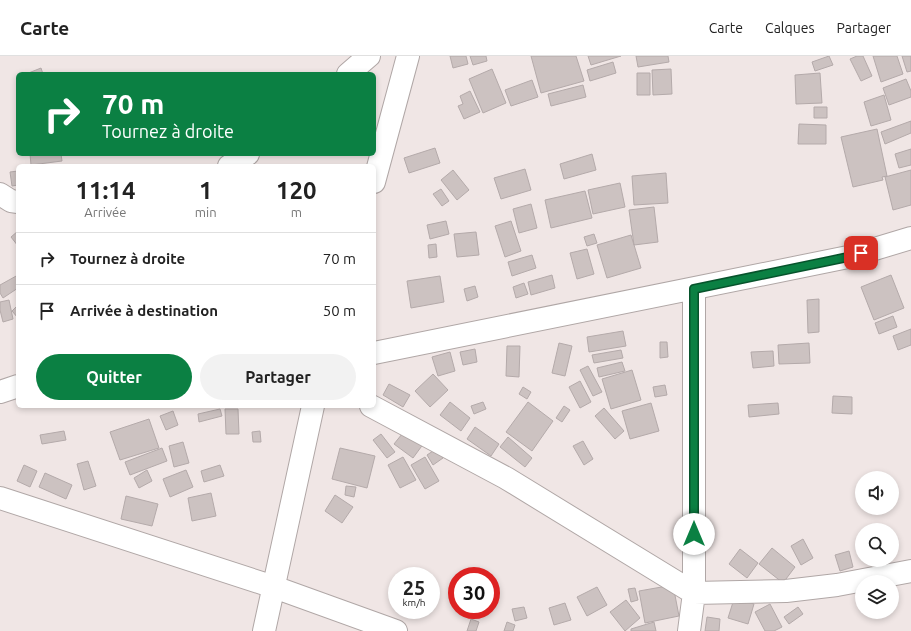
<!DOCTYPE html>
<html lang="fr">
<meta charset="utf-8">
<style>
body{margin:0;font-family:Ubuntu,sans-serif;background:#f2f2f2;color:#222;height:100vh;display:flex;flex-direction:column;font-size:15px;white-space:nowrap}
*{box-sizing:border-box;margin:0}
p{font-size:13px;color:#767676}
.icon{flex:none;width:22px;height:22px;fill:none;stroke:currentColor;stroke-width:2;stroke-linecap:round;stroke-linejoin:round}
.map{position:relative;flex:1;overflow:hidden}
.details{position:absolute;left:16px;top:108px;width:360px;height:244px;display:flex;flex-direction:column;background:#fff;border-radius:6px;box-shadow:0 2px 6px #0003}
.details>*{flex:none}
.hud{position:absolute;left:16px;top:16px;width:360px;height:84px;border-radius:6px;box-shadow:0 2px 6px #0003;background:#0b8043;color:#fff;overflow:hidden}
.buttons{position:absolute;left:855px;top:415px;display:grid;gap:8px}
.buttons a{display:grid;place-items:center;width:44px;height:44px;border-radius:50%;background:#fff;box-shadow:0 2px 6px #0003;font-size:20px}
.speed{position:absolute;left:388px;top:511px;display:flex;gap:8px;font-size:20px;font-weight:700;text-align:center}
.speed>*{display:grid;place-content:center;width:52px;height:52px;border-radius:50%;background:#fff;box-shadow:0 2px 6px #0003;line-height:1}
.speed small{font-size:10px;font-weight:400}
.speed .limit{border:6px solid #d22;background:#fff;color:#111}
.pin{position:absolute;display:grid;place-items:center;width:34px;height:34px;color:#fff;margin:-17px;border-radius:8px;box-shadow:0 2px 6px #0006}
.me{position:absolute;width:44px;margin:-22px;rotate:0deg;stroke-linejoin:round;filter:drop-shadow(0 0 3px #0008)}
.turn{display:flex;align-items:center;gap:14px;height:84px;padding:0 20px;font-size:18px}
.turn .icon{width:52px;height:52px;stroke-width:2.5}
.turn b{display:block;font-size:28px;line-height:34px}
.eta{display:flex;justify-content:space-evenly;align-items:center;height:68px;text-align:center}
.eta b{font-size:24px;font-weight:700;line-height:28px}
.primary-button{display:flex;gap:8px;margin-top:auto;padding:8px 20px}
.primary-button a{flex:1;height:46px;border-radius:24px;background:#0b8043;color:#fff;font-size:16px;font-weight:700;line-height:46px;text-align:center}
.primary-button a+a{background:#f2f2f2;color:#222}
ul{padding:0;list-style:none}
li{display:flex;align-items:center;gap:12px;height:52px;padding:0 20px;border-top:1px solid #e0e0e0}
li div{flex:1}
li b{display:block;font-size:15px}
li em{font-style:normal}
header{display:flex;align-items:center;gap:24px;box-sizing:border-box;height:56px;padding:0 20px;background:#fff;border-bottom:1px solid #e0e0e0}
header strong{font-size:19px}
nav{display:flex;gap:22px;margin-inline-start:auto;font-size:14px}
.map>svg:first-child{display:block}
.building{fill:#ccc2c1;stroke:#b4aaaa}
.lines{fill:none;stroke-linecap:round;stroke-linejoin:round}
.minor-casing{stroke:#b0a7a6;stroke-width:24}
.minor{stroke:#fff;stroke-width:22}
.route-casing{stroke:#07532c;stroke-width:10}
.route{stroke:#0b8043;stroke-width:7}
</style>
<header>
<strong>Carte</strong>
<nav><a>Carte</a><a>Calques</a><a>Partager</a></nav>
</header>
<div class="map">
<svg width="911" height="575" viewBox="0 0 911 575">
<rect width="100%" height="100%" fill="#f0e6e5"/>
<path class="building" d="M 450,0 L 466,0 L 468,8 L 453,12 Z
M 470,0 L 486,0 L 487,5 L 473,9 Z
M 531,0 L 576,0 L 584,25 L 541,37 Z
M 588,0 L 621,0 L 591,9 Z
M 636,0 L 668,0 L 669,6 L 638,11 Z
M 829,0 L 833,9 L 815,15 L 812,6 Z
M 857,0 L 863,0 L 872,20 L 861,25 L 850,3 Z
M 873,0 L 897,0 L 903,18 L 881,26 Z
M 902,0 L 911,0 L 911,15 L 907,16 Z
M 613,6 L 616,17 L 590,25 L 587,14 Z
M 41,12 L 43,18 L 26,18 Z
M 492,13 L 506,47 L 483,57 L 469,23 Z
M 671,13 L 672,38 L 653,39 L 652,14 Z
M 637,17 L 650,17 L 650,39 L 637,39 Z
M 820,17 L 822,47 L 796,48 L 795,19 Z
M 906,23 L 911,35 L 911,41 L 889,49 L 883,32 Z
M 532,24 L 538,41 L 511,50 L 505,34 Z
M 583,29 L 586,41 L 551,50 L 548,38 Z
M 470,35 L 480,56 L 464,63 L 458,50 L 463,48 L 460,40 Z
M 884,39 L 891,64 L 871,70 L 864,46 Z
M 814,51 L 827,51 L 827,62 L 814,62 Z
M 911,65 L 911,77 L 885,88 L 881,76 Z
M 799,68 L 826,69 L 826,88 L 798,88 Z
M 877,73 L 887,120 L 882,121 L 883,124 L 853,131 L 841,81 Z
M 435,92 L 440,107 L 409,117 L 404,102 Z
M 911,93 L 911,109 L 899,112 L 895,98 Z
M 30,98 L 61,98 L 62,105 L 31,109 Z
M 592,98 L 596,114 L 564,123 L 560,108 Z
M 525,113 L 531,134 L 501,143 L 494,122 Z
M 453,114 L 469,134 L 457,144 L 441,124 Z
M 911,114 L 911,149 L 893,154 L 885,121 Z
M 18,115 L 18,129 L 12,130 L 10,116 Z
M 666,117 L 668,147 L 634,149 L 632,120 Z
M 620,127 L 625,151 L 593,158 L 588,134 Z
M 441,133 L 449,145 L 442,150 L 433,138 Z
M 585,135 L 592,162 L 551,172 L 545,144 Z
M 531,148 L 537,172 L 519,177 L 513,153 Z
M 654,151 L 658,186 L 634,189 L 629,154 Z
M 446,165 L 449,178 L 430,183 L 427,169 Z
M 511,165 L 521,195 L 505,201 L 495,170 Z
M 18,175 L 18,190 L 11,181 Z
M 476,176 L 479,199 L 457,201 L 454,178 Z
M 594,178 L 597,187 L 587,190 L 584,181 Z
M 631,179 L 641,212 L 607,222 L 597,189 Z
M 436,188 L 437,201 L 429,202 L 428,189 Z
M 587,193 L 594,218 L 577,223 L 570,197 Z
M 532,199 L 536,212 L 512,220 L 508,206 Z
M 18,219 L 18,232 L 3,242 L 0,237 L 0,229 Z
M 552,219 L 555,232 L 531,239 L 528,226 Z
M 891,219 L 904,252 L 874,264 L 861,231 Z
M 440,220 L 444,246 L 411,252 L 407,225 Z
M 524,227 L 528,238 L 516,242 L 513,231 Z
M 475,230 L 478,241 L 467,245 L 464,233 Z
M 819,243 L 819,276 L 808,277 L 807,244 Z
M 9,244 L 13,263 L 3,266 L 0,254 L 0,246 Z
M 18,249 L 18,262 L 12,255 Z
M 893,260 L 897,271 L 879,278 L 875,267 Z
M 911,273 L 911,289 L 898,294 L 893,280 Z
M 623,275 L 626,290 L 589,296 L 587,281 Z
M 660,286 L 667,286 L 668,301 L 660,302 Z
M 559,287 L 572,290 L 565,320 L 552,317 Z
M 809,287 L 810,307 L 779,308 L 778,289 Z
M 507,290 L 520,290 L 519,321 L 506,320 Z
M 475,293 L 477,306 L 463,309 L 460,296 Z
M 621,294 L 623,302 L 594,307 L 592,299 Z
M 773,295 L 774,310 L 753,312 L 751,296 Z
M 450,296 L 455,315 L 438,320 L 432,301 Z
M 622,306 L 625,315 L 599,321 L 597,312 Z
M 588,310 L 602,336 L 593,340 L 580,314 Z
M 632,314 L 641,344 L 611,353 L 602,323 Z
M 433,318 L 448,334 L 430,351 L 415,335 Z
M 580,325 L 591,346 L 580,352 L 569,331 Z
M 389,328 L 410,339 L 403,351 L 383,339 Z
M 665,329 L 667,339 L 655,341 L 653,331 Z
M 523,331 L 531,336 L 527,343 L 519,338 Z
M 833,340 L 852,341 L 852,358 L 832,357 Z
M 450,346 L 470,362 L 461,375 L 440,359 Z
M 483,346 L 486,353 L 474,358 L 471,350 Z
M 528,346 L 553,365 L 532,395 L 506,376 Z
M 651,347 L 659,375 L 630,383 L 622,355 Z
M 778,347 L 779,358 L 749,361 L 748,349 Z
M 564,350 L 570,354 L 562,366 L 556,362 Z
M 604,352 L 624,375 L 615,383 L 595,360 Z
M 220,353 L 222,360 L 199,366 L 198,358 Z
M 225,353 L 238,353 L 239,378 L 226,378 Z
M 173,355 L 178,369 L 166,374 L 160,360 Z
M 149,363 L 159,392 L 120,404 L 110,376 Z
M 475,371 L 499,388 L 491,400 L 467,383 Z
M 406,373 L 424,387 L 413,402 L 394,388 Z
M 64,375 L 66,384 L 42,388 L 40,379 Z
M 260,375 L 261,386 L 253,386 L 252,376 Z
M 381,378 L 395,396 L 387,402 L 373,384 Z
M 508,381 L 532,402 L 525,411 L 500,391 Z
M 583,385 L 593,403 L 584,409 L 573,390 Z
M 183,386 L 189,407 L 174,411 L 169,390 Z
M 162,392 L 167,405 L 130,419 L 125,406 Z
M 340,392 L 375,400 L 367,432 L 332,423 Z
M 436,393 L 443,402 L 433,409 L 427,399 Z
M 403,401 L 416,424 L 400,432 L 388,409 Z
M 425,401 L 439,425 L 425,433 L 411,409 Z
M 88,405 L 96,430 L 84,434 L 77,408 Z
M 24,409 L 37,415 L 30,431 L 17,425 Z
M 220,409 L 224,420 L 204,426 L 201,415 Z
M 147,414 L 152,425 L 139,432 L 134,422 Z
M 186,414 L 193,431 L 170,441 L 163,423 Z
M 45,417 L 72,429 L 66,443 L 39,431 Z
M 346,430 L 356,431 L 354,441 L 345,439 Z
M 211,437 L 216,460 L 192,465 L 188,442 Z
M 335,439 L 353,451 L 342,467 L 325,455 Z
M 126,440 L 158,448 L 152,470 L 121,463 Z
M 803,483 L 813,502 L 801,509 L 791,490 Z
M 772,492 L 795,511 L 783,527 L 759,508 Z
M 740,493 L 758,507 L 747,522 L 729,508 Z
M 849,495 L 853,511 L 840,515 L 835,499 Z
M 673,529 L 679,560 L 645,567 L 639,535 Z
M 597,531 L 607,549 L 587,560 L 577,541 Z
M 635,532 L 638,544 L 631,546 L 628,533 Z
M 734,543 L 754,548 L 748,568 L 728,562 Z
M 626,544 L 640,562 L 625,575 L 610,556 Z
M 565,547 L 571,564 L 554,569 L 549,552 Z
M 770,548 L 782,571 L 774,575 L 765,575 L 755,556 Z
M 524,551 L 527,562 L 515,565 L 512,553 Z
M 798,551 L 803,558 L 789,568 L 784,561 Z
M 707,561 L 720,563 L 719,575 L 705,575 Z
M 471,563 L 479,566 L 476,575 L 467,575 Z
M 507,566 L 515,569 L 513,575 L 504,575 Z
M 654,566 L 656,575 L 631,575 L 631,573 Z"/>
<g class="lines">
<g class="minor-casing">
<path id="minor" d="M 348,18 L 369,0
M 229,110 L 248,98
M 374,126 L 408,0
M 0,138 L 11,145 L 18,146
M 374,297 L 848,201 L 911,182
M 0,336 L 18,330
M 371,350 L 506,422 L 694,537 L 786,535 L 837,529 L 911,515
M 0,442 L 274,531 L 396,575
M 264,575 L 313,350
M 689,575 L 694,537 L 694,233"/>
</g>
<use href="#minor" class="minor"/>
</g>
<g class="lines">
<g class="route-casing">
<path id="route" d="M 694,478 L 694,233 L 848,201 L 861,197"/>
</g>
<use href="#route" class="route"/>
</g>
</svg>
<div class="buttons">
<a><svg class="icon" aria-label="sound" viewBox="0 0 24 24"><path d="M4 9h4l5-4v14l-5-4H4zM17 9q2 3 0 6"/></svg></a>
<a><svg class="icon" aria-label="search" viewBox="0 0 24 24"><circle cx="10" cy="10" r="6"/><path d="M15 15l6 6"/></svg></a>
<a><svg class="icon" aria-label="layers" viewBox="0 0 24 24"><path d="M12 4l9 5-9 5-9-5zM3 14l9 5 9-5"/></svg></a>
</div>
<div class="speed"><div>25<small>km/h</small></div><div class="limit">30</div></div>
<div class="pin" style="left:861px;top:197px;background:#d93025"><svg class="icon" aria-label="arrive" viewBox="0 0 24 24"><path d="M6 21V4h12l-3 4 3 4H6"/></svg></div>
<svg class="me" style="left:694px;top:478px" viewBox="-20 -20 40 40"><circle r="19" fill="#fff"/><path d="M0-13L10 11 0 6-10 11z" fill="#0b8043"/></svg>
<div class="hud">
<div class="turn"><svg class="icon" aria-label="right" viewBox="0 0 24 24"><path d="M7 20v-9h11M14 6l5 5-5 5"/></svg><div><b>70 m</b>Tournez à droite</div></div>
</div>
<section class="details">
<div class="eta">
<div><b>11:14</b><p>Arrivée</p></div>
<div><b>1</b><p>min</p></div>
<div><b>120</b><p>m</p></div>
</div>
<ul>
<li><svg class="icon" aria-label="right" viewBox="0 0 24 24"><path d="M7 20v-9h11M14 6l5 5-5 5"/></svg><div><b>Tournez à droite</b></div><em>70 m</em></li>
<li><svg class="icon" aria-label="arrive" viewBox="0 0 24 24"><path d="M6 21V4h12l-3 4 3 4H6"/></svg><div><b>Arrivée à destination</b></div><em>50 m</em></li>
</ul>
<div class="primary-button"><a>Quitter</a><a>Partager</a></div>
</section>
</div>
